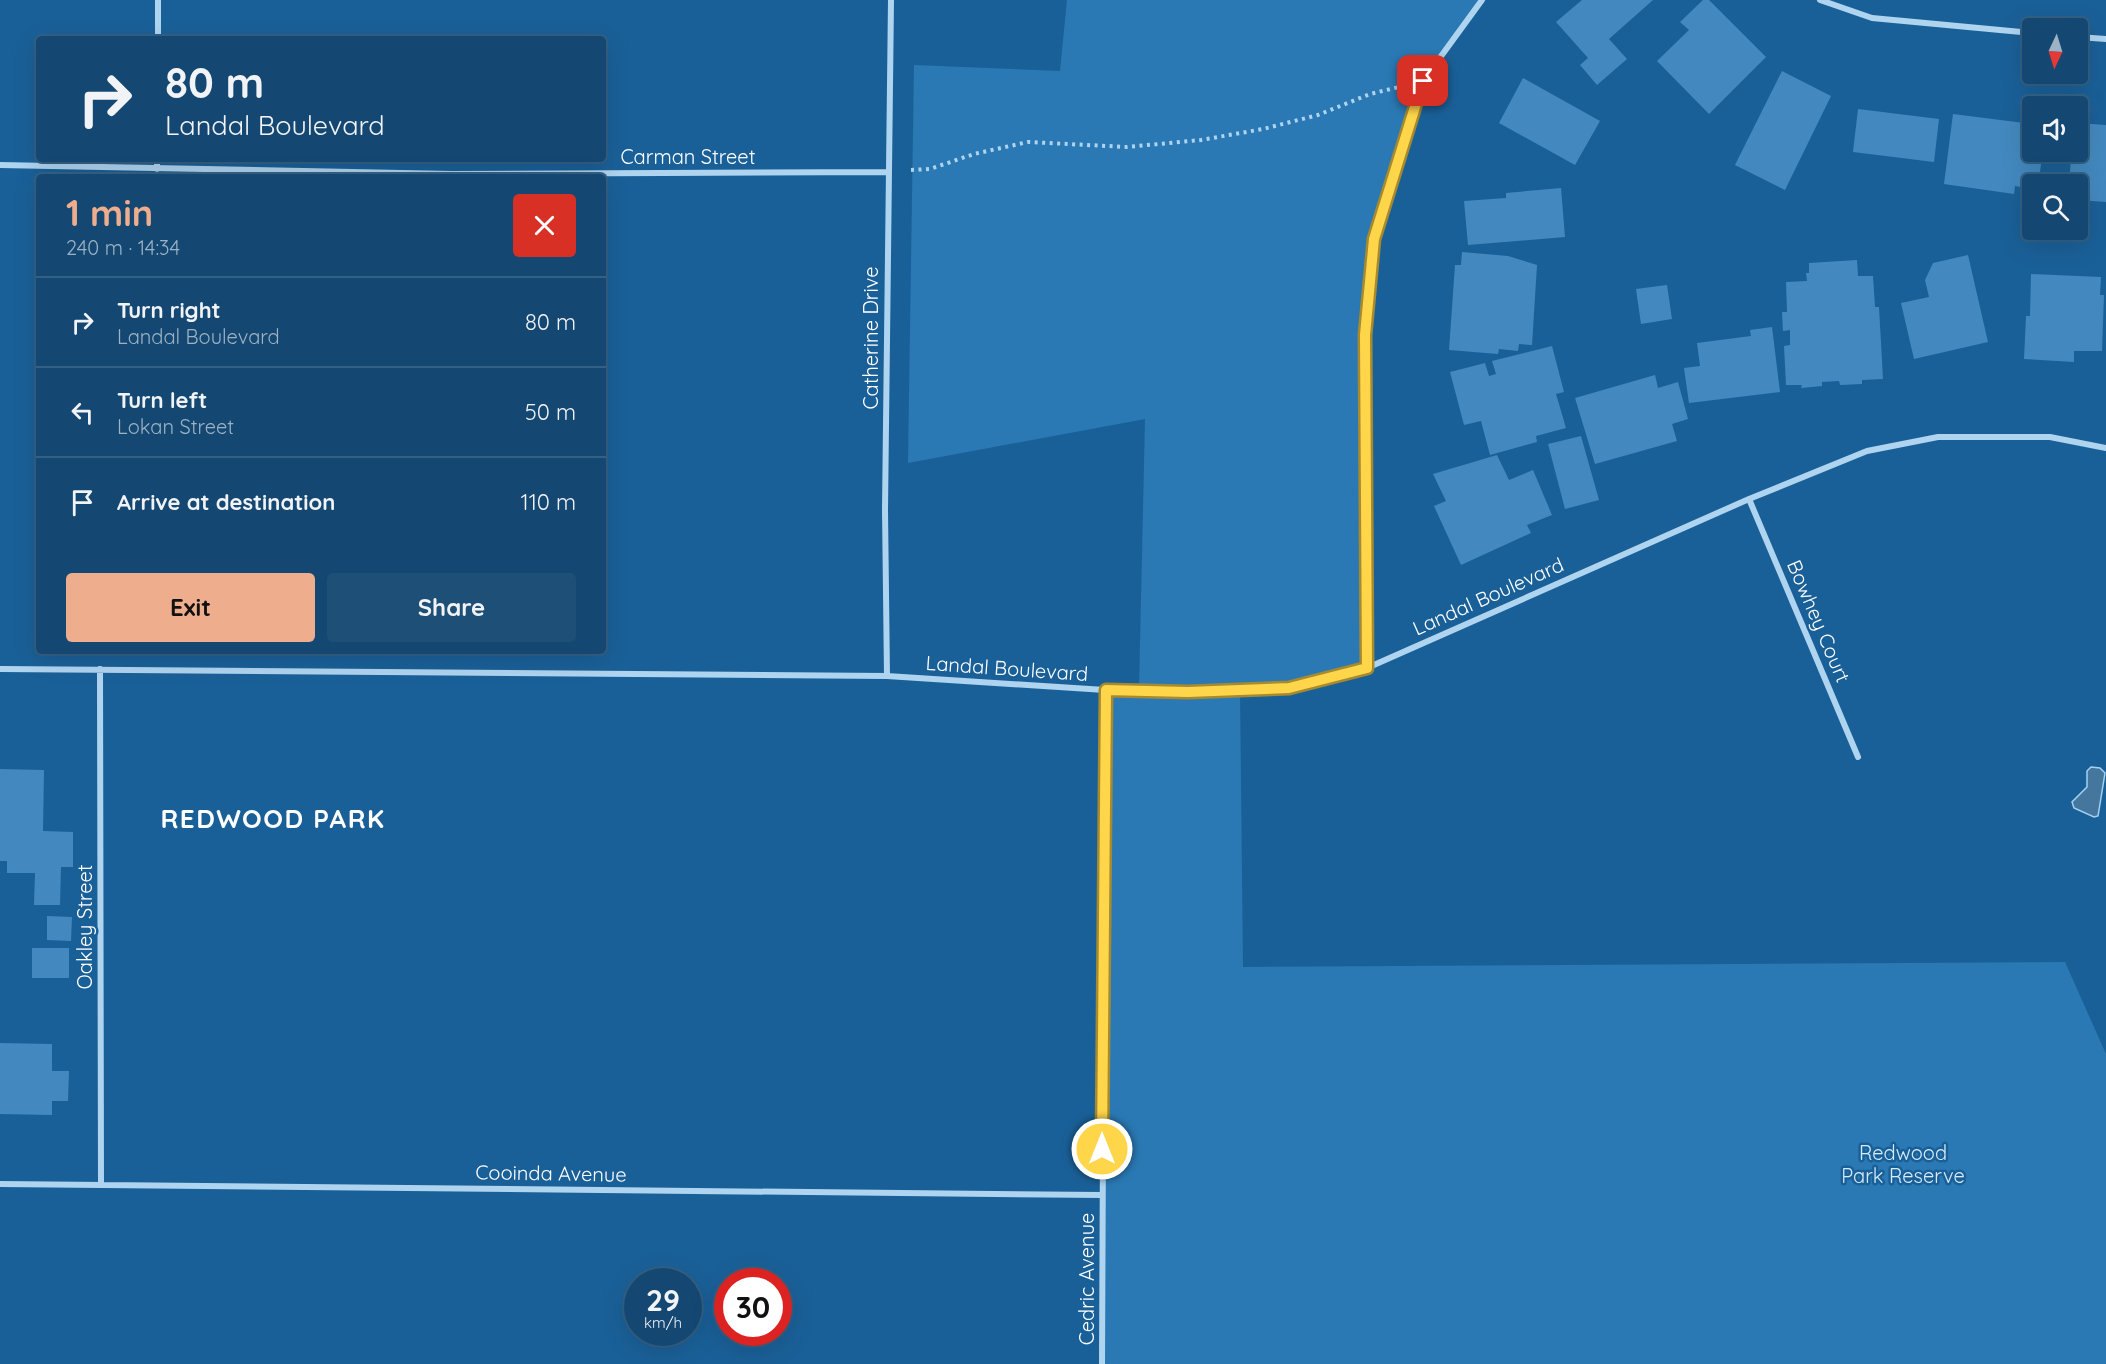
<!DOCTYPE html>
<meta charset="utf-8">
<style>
body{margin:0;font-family:Quicksand,sans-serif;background:#1d4f77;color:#f1f3f6;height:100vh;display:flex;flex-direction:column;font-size:22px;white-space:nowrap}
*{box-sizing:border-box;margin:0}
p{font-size:20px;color:#9db2c4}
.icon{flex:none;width:33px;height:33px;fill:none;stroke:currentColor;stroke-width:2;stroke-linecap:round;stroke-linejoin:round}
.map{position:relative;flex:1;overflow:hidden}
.drawer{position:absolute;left:36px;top:174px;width:570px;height:480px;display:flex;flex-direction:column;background:#144872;border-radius:6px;box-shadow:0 6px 24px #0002,0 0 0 2px #336084}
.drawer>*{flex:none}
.guide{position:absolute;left:36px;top:36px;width:570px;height:126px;border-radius:6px;box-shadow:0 6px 24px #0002,0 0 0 2px #336084;background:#144872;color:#f1f3f6;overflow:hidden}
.needle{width:39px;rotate:184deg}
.controls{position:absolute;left:2022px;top:18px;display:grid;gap:12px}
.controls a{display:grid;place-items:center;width:66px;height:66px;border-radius:6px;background:#144872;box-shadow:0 6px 24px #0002,0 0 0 2px #336084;font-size:30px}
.speed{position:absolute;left:624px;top:1268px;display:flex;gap:12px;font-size:30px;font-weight:700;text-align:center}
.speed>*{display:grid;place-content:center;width:78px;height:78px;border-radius:50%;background:#144872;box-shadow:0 6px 24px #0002,0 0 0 2px #336084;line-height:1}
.speed small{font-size:15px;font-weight:400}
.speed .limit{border:9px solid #d22;background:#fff;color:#111}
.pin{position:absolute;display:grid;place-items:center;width:51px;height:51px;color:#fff;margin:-26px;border-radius:12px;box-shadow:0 3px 9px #0006}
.me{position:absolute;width:66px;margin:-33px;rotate:0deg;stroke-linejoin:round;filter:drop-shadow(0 0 4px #0008)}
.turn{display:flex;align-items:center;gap:21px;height:126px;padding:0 30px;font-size:27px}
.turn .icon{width:78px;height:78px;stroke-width:2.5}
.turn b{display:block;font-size:42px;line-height:51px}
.round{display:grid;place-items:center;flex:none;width:63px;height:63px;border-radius:6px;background:#1d4f77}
.overview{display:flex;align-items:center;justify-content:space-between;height:102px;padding:0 30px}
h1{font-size:36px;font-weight:700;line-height:45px;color:#eead8d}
.action{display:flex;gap:12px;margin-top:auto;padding:12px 30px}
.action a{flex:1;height:69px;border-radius:6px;background:#eead8d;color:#111;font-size:24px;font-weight:700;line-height:69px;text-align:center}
.action a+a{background:#1d4f77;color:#f1f3f6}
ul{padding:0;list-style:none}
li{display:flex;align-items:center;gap:18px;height:90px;padding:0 30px;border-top:2px solid #336084}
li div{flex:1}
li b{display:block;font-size:22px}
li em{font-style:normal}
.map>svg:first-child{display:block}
.green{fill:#2a79b4}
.water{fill:#45769d;stroke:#a2d1f2;stroke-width:1.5}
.building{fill:#4389bf}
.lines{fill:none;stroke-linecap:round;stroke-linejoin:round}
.path{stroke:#afd4f0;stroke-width:4;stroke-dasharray:3 4.5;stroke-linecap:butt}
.street{stroke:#afd4f0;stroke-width:6}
.route-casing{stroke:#a68a30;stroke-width:15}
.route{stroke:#ffd54a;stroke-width:10}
.labels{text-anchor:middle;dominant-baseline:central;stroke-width:5;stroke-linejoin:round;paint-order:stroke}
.street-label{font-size:20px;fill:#fff;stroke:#1a6098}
.park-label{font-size:20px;fill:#d6ebfb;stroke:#1a6098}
.district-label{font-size:26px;font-weight:bold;letter-spacing:1.5px;fill:#fff;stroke:#1a6098}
</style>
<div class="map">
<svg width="2106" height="1364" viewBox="0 0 2106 1364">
<rect width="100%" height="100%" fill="#1a6098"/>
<path class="green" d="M 1067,0 L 1482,0 L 1423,81 L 1374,239 L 1365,335 L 1367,668 L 1289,688 L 1240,691 L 1243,967 L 2065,962 L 2106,1054 L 2106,1364 L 1102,1364 L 1105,690 L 1139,690 L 1145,419 L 908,463 L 914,65 L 1060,71 Z"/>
<path class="water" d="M 2091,767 L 2100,768 L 2105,773 L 2098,816 L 2094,817 L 2074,808 L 2072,802 L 2087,787 L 2087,771 Z"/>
<path class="building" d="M 1582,0 L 1653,0 L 1609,39 L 1627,59 L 1597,85 L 1580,65 L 1588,58 L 1556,22 Z
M 1703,0 L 1709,0 L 1766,57 L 1709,114 L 1657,61 L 1689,30 L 1680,22 Z
M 1782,71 L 1831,96 L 1785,190 L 1735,165 Z
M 1523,78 L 1600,121 L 1575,165 L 1499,123 Z
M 2027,105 L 2032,106 L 2032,152 L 2043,152 L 2038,184 L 2032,184 L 2032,189 L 2015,186 L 2014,194 L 1944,184 L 1953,114 L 2024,123 Z
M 1858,109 L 1939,119 L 1934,162 L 1853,152 Z
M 2078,123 L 2106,125 L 2106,202 L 2078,200 L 2078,184 L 2069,184 L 2071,158 L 2056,156 L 2056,152 L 2078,152 Z
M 1561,188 L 1565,237 L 1468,245 L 1464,201 L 1506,198 L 1506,193 Z
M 1462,252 L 1508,256 L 1537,265 L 1532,345 L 1519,344 L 1518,351 L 1499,349 L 1498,354 L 1449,350 L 1455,265 L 1461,265 Z
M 1968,255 L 1988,342 L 1914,359 L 1901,303 L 1929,297 L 1925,280 L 1933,263 Z
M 1857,260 L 1858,276 L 1873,276 L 1875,307 L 1879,307 L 1883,379 L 1862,380 L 1862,384 L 1840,385 L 1839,381 L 1822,382 L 1822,386 L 1801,388 L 1802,385 L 1786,385 L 1784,346 L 1790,345 L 1790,330 L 1783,331 L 1782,312 L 1787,312 L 1786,282 L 1807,281 L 1806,273 L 1809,273 L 1809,263 Z
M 2031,274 L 2101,277 L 2100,295 L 2104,295 L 2102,351 L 2074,351 L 2074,362 L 2024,359 L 2026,316 L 2030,316 Z
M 1667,285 L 1672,319 L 1641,324 L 1636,289 Z
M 1772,327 L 1780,392 L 1689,403 L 1684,368 L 1700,366 L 1697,343 L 1751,336 L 1750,330 Z
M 1552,346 L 1564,392 L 1556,394 L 1566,428 L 1536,436 L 1537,442 L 1490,455 L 1481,421 L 1464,425 L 1450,372 L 1485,363 L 1489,376 L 1496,374 L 1492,361 Z
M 1655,375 L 1658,388 L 1678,382 L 1688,419 L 1672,424 L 1677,441 L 1595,464 L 1575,398 Z
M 1581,436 L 1599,500 L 1565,509 L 1548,444 Z
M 1497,455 L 1509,480 L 1533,470 L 1552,515 L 1527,525 L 1531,533 L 1461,565 L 1434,506 L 1446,501 L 1433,474 Z
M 0,769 L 44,770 L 43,831 L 73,832 L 73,867 L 61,867 L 60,905 L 34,905 L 35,873 L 7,873 L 7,861 L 0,861 Z
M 47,916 L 72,917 L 71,941 L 47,940 Z
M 32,948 L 69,948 L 69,978 L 32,978 Z
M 0,1043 L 52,1044 L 52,1071 L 69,1071 L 68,1101 L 52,1101 L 52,1115 L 0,1114 Z"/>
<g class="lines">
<path class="path" d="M 911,170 L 930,169 L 974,154 L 1028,142 L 1127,147 L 1201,140 L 1263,129 L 1318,115 L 1370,94 L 1399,87"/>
<path class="street" d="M 1820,0 L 1872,18 L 2032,33
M 2078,37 L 2106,39
M 158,39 L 158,0
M 0,165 L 452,174 L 888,172
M 157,169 L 157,159
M 1749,499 L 1858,757
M 1367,668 L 1365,335 L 1374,239 L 1423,81 L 1482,0
M 0,669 L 887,676 L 1105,690 L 1188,692 L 1289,688 L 1367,668 L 1749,499 L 1867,451 L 1938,437 L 2050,437 L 2106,448
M 100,669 L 101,1185
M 887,676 L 885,510 L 891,0
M 0,1184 L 1102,1195
M 1102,1364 L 1105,690"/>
</g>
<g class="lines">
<g class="route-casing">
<path id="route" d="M 1102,1149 L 1106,690 L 1188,692 L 1289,688 L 1367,668 L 1365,335 L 1374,239 L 1423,81"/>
</g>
<use href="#route" class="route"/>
</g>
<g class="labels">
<g class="street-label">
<text x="688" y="156">Carman Street</text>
<text transform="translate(870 338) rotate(-90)">Catherine Drive</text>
<text transform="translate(1488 596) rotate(-24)">Landal Boulevard</text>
<text transform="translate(1819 621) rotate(67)">Bowhey Court</text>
<text transform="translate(1007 668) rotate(4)">Landal Boulevard</text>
<text transform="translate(84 927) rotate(-90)">Oakley Street</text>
<text transform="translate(551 1173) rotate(1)">Cooinda Avenue</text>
<text transform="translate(1086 1279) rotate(-90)">Cedric Avenue</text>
</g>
<g class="park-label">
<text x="1903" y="1152">Redwood<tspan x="1903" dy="23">Park Reserve</tspan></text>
</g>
<g class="district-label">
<text x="273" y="818">REDWOOD PARK</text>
</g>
</g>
</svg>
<div class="controls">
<a><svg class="needle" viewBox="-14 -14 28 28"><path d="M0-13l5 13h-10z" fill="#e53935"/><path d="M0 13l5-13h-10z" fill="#9db2c4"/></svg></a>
<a><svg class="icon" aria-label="sound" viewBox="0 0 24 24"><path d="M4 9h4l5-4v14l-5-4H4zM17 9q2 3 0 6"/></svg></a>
<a><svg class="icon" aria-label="search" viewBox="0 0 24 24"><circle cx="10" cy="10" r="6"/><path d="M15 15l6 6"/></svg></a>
</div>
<div class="speed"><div>29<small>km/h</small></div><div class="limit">30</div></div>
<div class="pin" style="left:1423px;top:81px;background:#d93025"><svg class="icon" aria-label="arrive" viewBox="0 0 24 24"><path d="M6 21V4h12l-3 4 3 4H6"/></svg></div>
<svg class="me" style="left:1102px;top:1149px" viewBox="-20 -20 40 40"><circle r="17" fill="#ffd54a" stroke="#fff" stroke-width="3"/><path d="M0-11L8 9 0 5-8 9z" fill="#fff"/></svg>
<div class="guide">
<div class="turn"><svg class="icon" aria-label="right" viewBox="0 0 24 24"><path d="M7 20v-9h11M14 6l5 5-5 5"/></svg><div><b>80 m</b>Landal Boulevard</div></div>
</div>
<section class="drawer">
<div class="overview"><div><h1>1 min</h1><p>240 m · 14:34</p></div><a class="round" style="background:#d93025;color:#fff"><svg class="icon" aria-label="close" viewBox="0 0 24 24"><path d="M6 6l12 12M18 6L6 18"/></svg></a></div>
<ul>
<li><svg class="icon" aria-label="right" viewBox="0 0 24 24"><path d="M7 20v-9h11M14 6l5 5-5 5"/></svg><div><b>Turn right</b><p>Landal Boulevard</p></div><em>80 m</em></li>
<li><svg class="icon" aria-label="left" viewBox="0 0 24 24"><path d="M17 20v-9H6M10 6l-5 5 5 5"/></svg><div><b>Turn left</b><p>Lokan Street</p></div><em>50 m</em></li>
<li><svg class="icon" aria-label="arrive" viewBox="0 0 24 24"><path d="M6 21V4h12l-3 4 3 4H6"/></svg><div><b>Arrive at destination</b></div><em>110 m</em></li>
</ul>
<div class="action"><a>Exit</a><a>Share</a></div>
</section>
</div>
